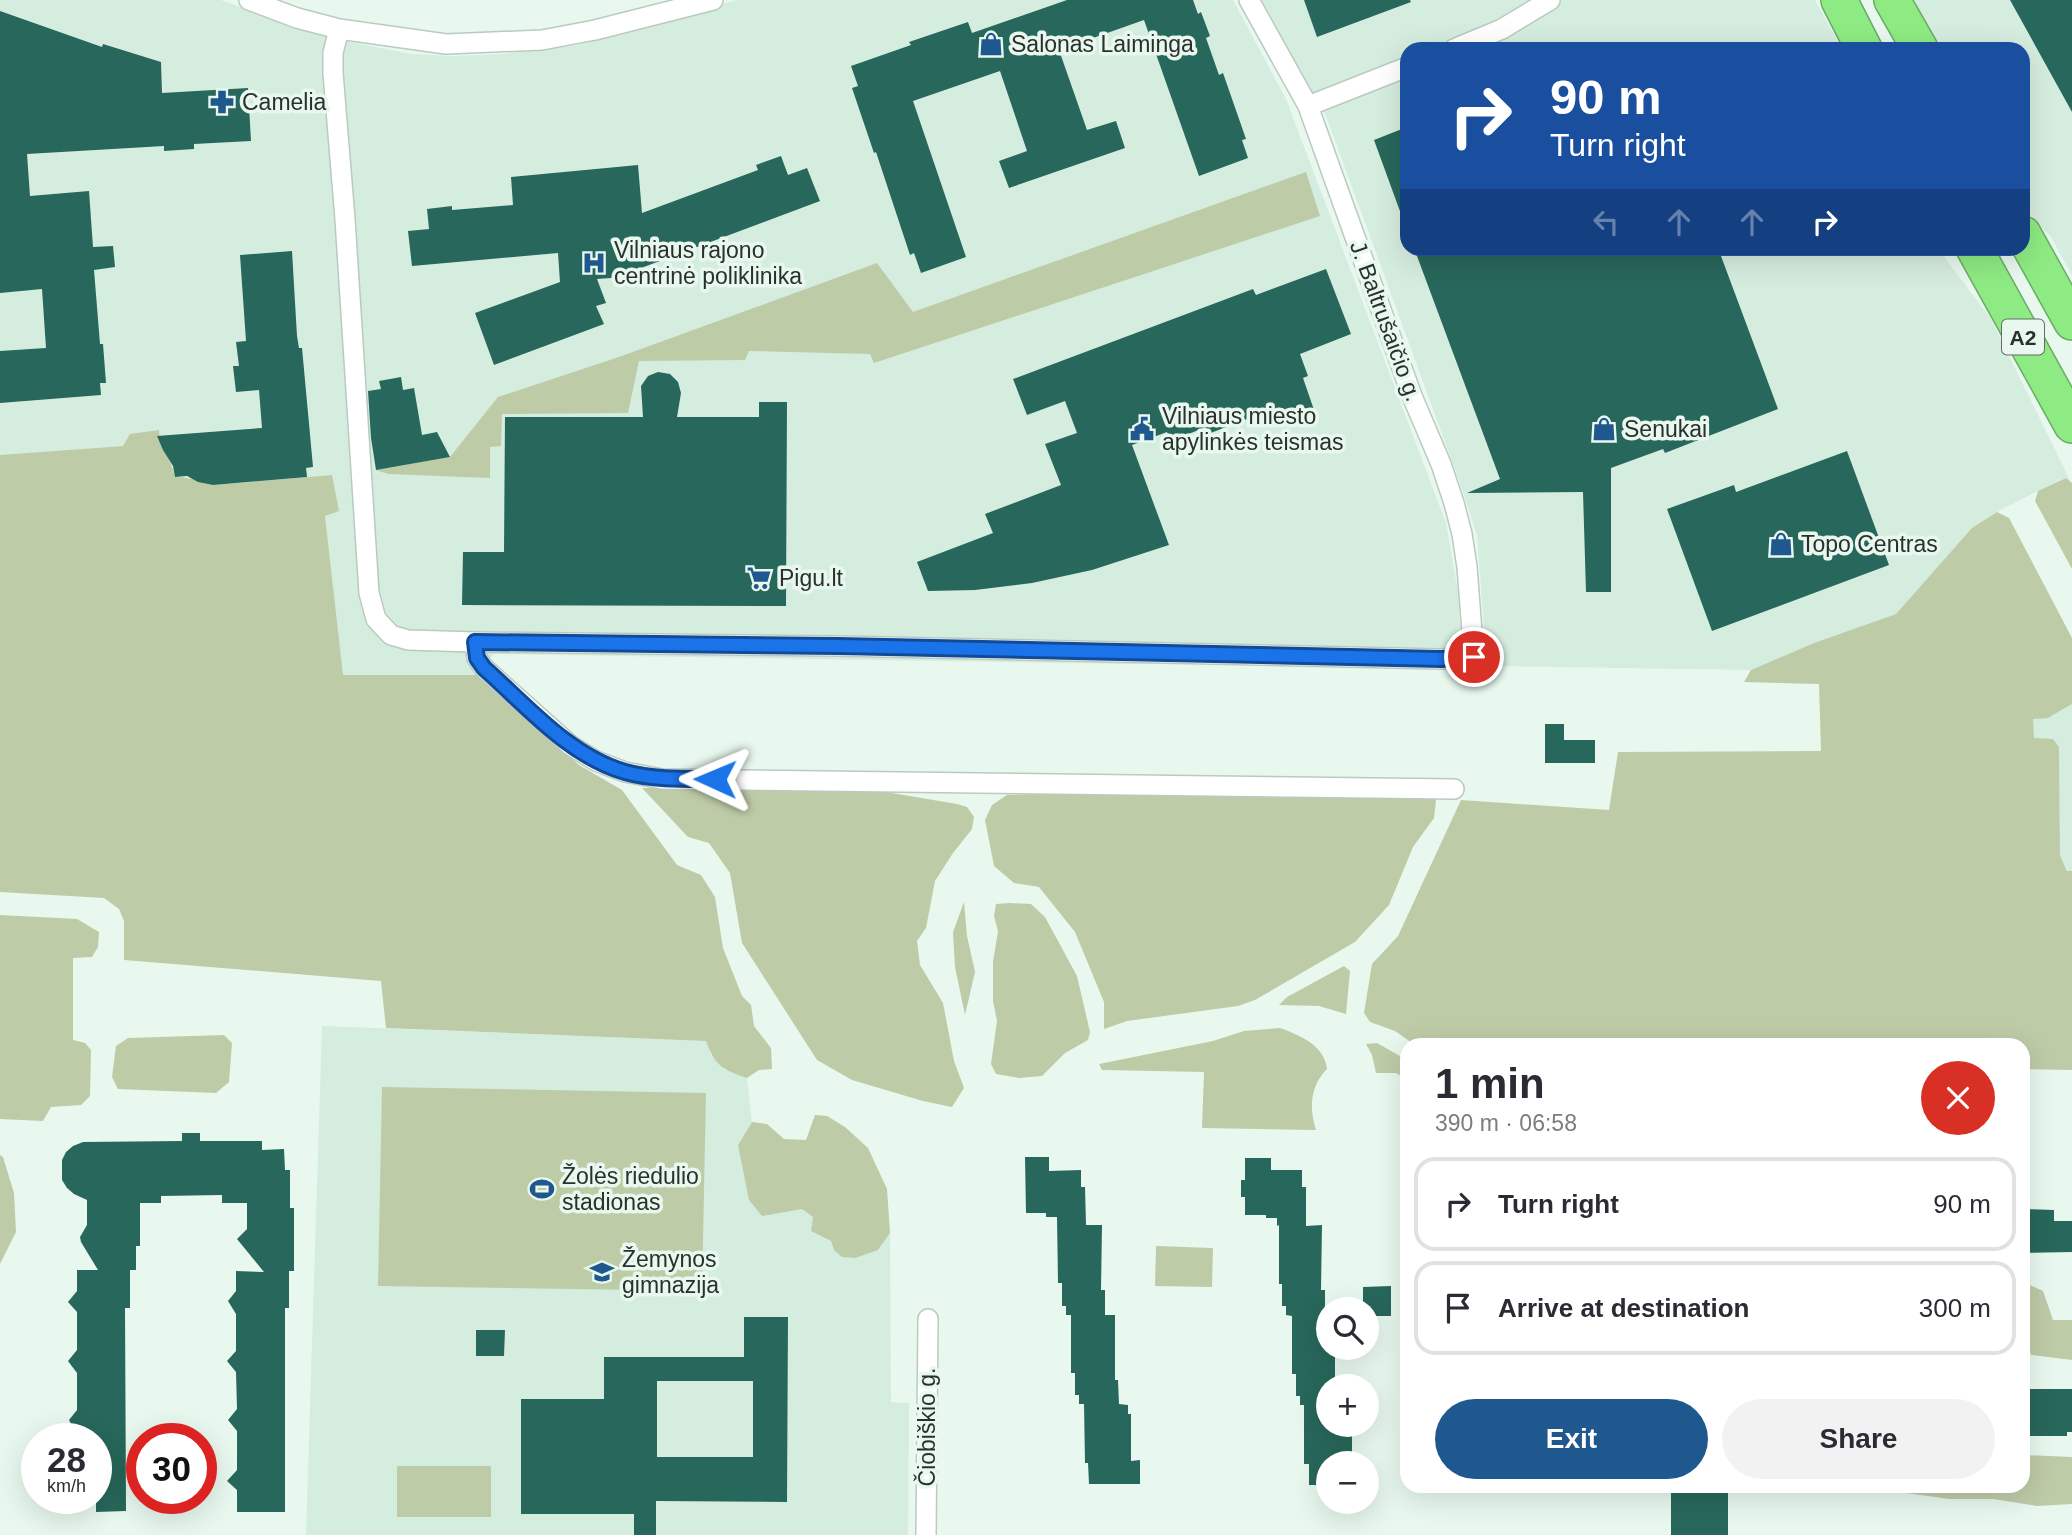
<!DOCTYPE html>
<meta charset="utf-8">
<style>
body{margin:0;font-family:Arial,sans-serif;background:#f2f2f3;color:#2b2b33;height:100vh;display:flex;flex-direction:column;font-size:26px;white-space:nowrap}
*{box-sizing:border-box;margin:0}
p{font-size:23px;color:#7c7c81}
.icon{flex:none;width:38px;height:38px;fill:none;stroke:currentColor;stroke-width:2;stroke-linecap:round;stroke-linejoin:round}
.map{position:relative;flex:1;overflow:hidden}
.drawer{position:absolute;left:1400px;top:1038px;width:630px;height:455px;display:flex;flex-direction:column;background:#fff;border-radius:21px;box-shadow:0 7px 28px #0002}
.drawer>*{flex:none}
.top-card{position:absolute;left:1400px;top:42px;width:630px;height:214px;border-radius:21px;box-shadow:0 7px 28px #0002;background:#1a4fa0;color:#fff;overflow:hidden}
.controls{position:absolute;left:1316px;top:1297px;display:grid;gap:14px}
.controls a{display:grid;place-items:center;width:63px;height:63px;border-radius:50%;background:#fff;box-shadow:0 7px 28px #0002;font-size:35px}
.speed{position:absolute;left:21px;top:1423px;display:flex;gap:14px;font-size:35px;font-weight:700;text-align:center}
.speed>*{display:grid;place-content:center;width:91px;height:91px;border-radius:50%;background:#fff;box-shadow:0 7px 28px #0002;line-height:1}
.speed small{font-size:18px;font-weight:400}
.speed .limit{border:10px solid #d22;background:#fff;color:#111}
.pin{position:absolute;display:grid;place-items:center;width:60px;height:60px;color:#fff;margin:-30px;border:4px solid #fff;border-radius:50%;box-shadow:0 2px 7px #0007}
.me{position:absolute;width:77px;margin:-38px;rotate:271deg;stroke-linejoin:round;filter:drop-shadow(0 0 5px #0008)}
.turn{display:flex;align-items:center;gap:24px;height:147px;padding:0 35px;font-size:32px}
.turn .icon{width:91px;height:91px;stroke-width:2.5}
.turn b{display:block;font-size:49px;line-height:60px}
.lanes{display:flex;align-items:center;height:66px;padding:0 35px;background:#0003;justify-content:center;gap:35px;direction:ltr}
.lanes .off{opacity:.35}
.round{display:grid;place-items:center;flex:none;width:74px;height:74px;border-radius:37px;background:#f2f2f3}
.summary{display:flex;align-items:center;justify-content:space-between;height:119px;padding:0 35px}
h1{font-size:42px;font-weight:700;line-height:52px}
.button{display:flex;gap:14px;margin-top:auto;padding:14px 35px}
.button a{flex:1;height:80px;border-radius:42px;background:#1f578f;color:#fff;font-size:28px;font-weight:700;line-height:80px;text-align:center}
.button a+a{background:#f2f2f3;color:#2b2b33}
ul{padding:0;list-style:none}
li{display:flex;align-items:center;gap:21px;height:94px;margin:0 14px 10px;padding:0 21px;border:4px solid #e1e1e2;border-radius:21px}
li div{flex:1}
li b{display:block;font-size:26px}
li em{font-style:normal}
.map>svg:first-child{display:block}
.built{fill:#d5eddf}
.green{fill:#becba7}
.building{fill:#28675b;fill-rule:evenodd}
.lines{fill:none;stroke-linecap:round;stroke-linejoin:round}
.street-casing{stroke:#bbcac1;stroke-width:22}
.highway-casing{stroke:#6baa65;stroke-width:38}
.street{stroke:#fff;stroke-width:19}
.highway{stroke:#8eeb83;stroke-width:35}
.route-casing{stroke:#114b97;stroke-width:18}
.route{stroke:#1a73e8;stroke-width:12}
.labels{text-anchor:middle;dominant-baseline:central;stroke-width:7;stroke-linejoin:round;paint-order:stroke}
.shield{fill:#e8f8ee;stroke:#636c66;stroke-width:2}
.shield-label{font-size:21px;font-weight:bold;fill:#2a302c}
.poi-label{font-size:23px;fill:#2a302c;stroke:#e8f8ee;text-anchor:start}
.street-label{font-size:23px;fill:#2a302c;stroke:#e8f8ee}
</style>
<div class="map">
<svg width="2072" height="1535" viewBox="0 0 2072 1535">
<rect width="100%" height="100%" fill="#e8f8ee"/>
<path class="built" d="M 0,0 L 221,0 L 324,37 L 411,54 L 452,56 L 504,54 L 574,46 L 670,21 L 736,0 L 1233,0 L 1286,99 L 1446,523 L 1458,592 L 1462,665 L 1120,664 L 494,654 L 476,675 L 342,675 L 325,515 L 332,475 L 213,485 L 198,482 L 187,476 L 175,477 L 173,466 L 159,442 L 159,431 L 123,446 L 0,455 Z
M 1259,0 L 1815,0 L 1842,49 L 1407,49 L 1407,248 L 1940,249 L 1945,258 L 1991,319 L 2070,480 L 2065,478 L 2038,491 L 1997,512 L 1973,528 L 1896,614 L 1814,643 L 1751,670 L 1487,666 L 1477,535 L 1461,486 L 1325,113 L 1296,67 Z
M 1908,0 L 2072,0 L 2072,275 L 2051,237 L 2023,207 L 2023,49 L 1935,49 Z
M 2072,704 L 2072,871 L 2068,871 L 2060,855 L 2059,747 L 2033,738 L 2033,718 L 2048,718 Z
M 322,1026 L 707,1041 L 711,1055 L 725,1070 L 747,1078 L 752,1122 L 738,1145 L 743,1167 L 813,1217 L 811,1231 L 831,1241 L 834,1250 L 878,1250 L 890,1233 L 891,1402 L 909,1403 L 908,1535 L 306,1535 Z"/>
<path class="green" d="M 1306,172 L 1320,216 L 874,363 L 870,354 L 749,351 L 745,360 L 639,361 L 628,413 L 502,414 L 501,446 L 490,447 L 490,478 L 388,474 L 376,470 L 450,457 L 498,397 L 619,357 L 877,263 L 913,312 Z
M 159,430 C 160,450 172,459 175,477 C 191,476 197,482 213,485 L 332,475 L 339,511 L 325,516 L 343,675 L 476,675 L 579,765 L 622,790 L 677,865 L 701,875 L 715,897 L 723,948 L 742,996 L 751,1005 L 754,1026 L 771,1048 L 772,1069 L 759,1070 L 747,1078 C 723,1070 715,1066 706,1041 L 386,1028 L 381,981 L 124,960 L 124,921 L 119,909 L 104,898 L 0,892 L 0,455 L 123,446 L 130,434 Z
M 2066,478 L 2072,483 L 2072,569 L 2035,501 L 2038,491 Z
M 1997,512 L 2009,518 L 2072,638 L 2072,704 L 2048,718 L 2033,719 L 2034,738 L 2053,739 L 2059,747 L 2060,855 L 2067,871 L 2072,871 L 2072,1070 L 2023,1069 L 2023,1045 L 1415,1045 L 1395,1031 L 1370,1022 L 1364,1013 L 1372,964 L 1398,936 L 1461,800 L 1609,810 L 1618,752 L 1821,751 L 1819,684 L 1744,682 L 1751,670 L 1814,643 L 1896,614 L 1972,528 Z
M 642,788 L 874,790 L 957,804 L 967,807 L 974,817 L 972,829 L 953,853 L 935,881 L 926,928 L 917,941 L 920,965 L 943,1003 L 954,1061 L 964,1088 L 952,1107 L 923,1101 L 852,1080 L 817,1060 L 742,943 L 730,873 L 709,843 L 688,837 Z
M 1146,791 L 1431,794 L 1436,801 L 1434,818 L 1413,847 L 1389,905 L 1355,942 L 1255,1000 L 1238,1006 L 1127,1021 L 1104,1029 L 1104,1002 L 1075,932 L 1039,887 L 1014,883 L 994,866 L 985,820 L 992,805 L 1007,795 Z
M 964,902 L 967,936 L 975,972 L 965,1015 L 955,967 L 953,932 Z
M 1010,903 L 1031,904 L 1045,917 L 1077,976 L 1090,1032 L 1088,1040 L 1065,1053 L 1042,1076 L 1019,1078 L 996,1074 L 991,1064 L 997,1021 L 993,1001 L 993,962 L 998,931 L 994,916 L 996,904 Z
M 0,915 L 77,919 L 99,932 L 98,947 L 92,957 L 73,958 L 73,1040 L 85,1043 L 91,1050 L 90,1096 L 81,1105 L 51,1107 L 43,1121 L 0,1119 Z
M 1344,966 L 1350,971 L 1346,1014 L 1319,1006 L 1279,1005 L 1287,997 Z
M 1280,1028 C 1300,1035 1325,1046 1327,1069 C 1310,1086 1309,1108 1316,1130 L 1202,1128 L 1204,1072 L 1102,1070 L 1099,1064 L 1213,1041 L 1244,1031 Z
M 224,1035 L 232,1043 L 229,1082 L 216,1093 L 118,1089 L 112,1077 L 116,1046 L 128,1038 Z
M 1377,1043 L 1407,1060 L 1407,1079 L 1396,1073 L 1376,1073 L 1372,1055 L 1366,1044 Z
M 382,1087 L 706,1093 L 702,1291 L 378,1286 Z
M 815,1115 L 827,1116 L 845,1127 L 868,1148 L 887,1189 L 890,1233 L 878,1250 L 855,1258 L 842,1257 L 834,1250 L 831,1241 L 811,1231 L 813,1217 L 802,1209 L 762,1216 L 749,1200 L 738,1145 L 752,1122 L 767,1124 L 784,1139 L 806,1140 Z
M 0,1155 L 3,1157 L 14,1193 L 16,1232 L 0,1264 Z
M 1156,1246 L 1213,1248 L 1212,1287 L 1155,1286 Z
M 2023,1282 L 2043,1291 L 2053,1320 L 2072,1320 L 2072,1360 L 2031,1355 L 2025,1333 L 2023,1335 Z
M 2023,1455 L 2072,1457 L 2072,1504 L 2037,1506 L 1993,1499 L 1949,1499 L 1899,1492 L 1891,1486 L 2023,1486 Z
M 397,1466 L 491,1466 L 491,1517 L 397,1517 Z"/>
<path class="building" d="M 1067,0 L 1193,0 L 1198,14 L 1201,12 L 1210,36 L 1206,38 L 1219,75 L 1223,73 L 1246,139 L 1242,140 L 1248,158 L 1199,176 L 1144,20 L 1059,50 L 1087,130 L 1116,121 L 1125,148 L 1009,188 L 999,161 L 1027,151 L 1000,71 L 913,101 L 966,257 L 921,273 L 914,253 L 910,255 L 876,152 L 874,153 L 852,88 L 858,86 L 851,66 L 911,45 L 909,42 L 968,22 L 972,33 Z
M 1304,0 L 1410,0 L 1411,2 L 1317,37 Z
M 2010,0 L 2072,0 L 2072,112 Z
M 0,11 L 102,47 L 103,44 L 161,62 L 162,93 L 248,88 L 251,141 L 194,144 L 194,149 L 164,151 L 164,146 L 27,154 L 30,196 L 89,191 L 93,247 L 113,246 L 115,267 L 94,270 L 100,344 L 103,344 L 106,383 L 100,383 L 101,395 L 0,403 L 0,351 L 46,348 L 42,289 L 0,293 Z
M 1407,127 L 1407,224 L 1405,225 L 1374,140 Z
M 781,156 L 788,175 L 807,168 L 820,201 L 625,274 L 625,277 L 597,279 L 606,303 L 596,306 L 604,324 L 494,365 L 475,313 L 560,282 L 558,253 L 412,266 L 408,231 L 429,229 L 427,209 L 452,206 L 452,210 L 513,205 L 511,177 L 638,165 L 642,213 L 758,170 L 756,165 Z
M 1414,248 L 1718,248 L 1778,409 L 1665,453 L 1663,449 L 1611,468 L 1611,592 L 1586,592 L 1583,492 L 1467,493 L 1500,479 Z
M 292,251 L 297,336 L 299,348 L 302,348 L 313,467 L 306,468 L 307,477 L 213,485 L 198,482 L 187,476 L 175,477 L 173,466 L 163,450 L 157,436 L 262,428 L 259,390 L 236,392 L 233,366 L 239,366 L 236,342 L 246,341 L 240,255 Z
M 1326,269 L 1351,334 L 1300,354 L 1308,376 L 1303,378 L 1314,410 L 1291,418 L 1289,411 L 1250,426 L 1247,419 L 1208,434 L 1206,427 L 1171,441 L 1167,432 L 1132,445 L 1169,545 L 1092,570 L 1032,583 L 975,590 L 928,591 L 917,562 L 993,533 L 985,514 L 1061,485 L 1045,444 L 1077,433 L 1065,401 L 1027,415 L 1013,379 L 1253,289 L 1256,295 Z
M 658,372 L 670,374 L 678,382 L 681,393 L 677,417 L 759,417 L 759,402 L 787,402 L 786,606 L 462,605 L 463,552 L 504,552 L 505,417 L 643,417 L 641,386 L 648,376 Z
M 401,377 L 403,390 L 414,388 L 422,435 L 437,432 L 450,457 L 376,470 L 371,438 L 368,391 L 381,389 L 379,381 Z
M 1847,451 L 1889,565 L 1712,631 L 1667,509 L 1734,485 L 1736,492 Z
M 1545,724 L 1564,724 L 1564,740 L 1595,740 L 1595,763 L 1545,763 Z
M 182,1133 L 200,1133 L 200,1141 L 262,1141 L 262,1150 L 284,1149 L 285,1170 L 290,1170 L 290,1208 L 294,1208 L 294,1271 L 289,1271 L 289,1308 L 285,1308 L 285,1512 L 237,1512 L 237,1490 L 227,1481 L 237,1470 L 237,1431 L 228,1420 L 237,1409 L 236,1372 L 227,1361 L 236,1351 L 236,1314 L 228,1301 L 236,1291 L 236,1271 L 264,1272 L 237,1239 L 247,1229 L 247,1203 L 222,1203 L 222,1195 L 161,1196 L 161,1203 L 140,1203 L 140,1246 L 136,1246 L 136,1270 L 130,1270 L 130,1308 L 125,1308 L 126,1511 L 96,1512 L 96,1438 L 79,1438 L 69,1420 L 77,1410 L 77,1373 L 68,1361 L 77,1350 L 77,1312 L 68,1302 L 77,1291 L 77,1270 L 98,1270 L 81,1242 L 80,1237 L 87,1225 L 87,1200 L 74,1194 L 67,1188 L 62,1180 L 62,1160 L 66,1152 L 73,1146 L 83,1142 L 182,1141 Z
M 1025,1157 L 1049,1157 L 1049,1171 L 1081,1170 L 1081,1187 L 1085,1187 L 1086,1225 L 1102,1225 L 1101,1290 L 1105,1290 L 1105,1315 L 1115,1315 L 1115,1380 L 1118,1380 L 1119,1404 L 1128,1405 L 1128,1414 L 1131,1414 L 1131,1461 L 1140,1460 L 1140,1484 L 1089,1484 L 1088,1463 L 1085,1463 L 1084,1404 L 1079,1404 L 1079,1395 L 1075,1395 L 1075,1373 L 1071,1373 L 1071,1315 L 1066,1315 L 1066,1306 L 1062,1306 L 1062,1283 L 1058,1283 L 1057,1217 L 1046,1217 L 1046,1213 L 1026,1213 Z
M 1245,1158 L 1271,1158 L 1271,1170 L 1302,1170 L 1302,1187 L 1306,1187 L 1306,1226 L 1322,1225 L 1321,1290 L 1325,1290 L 1325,1316 L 1328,1316 L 1328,1348 L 1335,1348 L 1335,1386 L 1328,1386 L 1328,1424 L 1352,1424 L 1352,1463 L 1328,1463 L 1328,1485 L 1309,1485 L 1309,1464 L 1304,1464 L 1304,1405 L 1300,1405 L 1300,1396 L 1296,1396 L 1296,1374 L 1292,1374 L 1292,1316 L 1286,1315 L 1286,1306 L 1282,1306 L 1282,1284 L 1279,1284 L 1279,1225 L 1277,1226 L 1277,1218 L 1266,1218 L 1266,1215 L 1245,1215 L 1245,1197 L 1241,1197 L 1241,1180 L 1245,1180 Z
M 2023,1209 L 2054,1210 L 2054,1221 L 2072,1221 L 2072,1252 L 2023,1253 Z
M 1391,1286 L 1391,1316 L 1367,1316 L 1367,1309 L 1363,1309 L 1363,1287 Z
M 744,1317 L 788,1317 L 787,1502 L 656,1501 L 656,1535 L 634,1535 L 634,1514 L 521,1514 L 521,1399 L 604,1399 L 604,1357 L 744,1357 ZM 657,1381 L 753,1381 L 753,1457 L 657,1457 Z
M 476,1330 L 505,1330 L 504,1356 L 476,1356 Z
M 2023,1389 L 2072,1389 L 2072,1432 L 2067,1432 L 2067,1436 L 2023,1436 Z
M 1671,1486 L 1728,1486 L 1728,1535 L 1671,1535 Z"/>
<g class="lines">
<g class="street-casing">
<path id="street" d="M 249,0 L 297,18 L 339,29 L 446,44 L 542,40 L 595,30 L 713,0
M 339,29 L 333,53 L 333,73 L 345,219 L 369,593 L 376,619 L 391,635 L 408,640 L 475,642 L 839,646 L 1441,659 L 1474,657 L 1467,567 L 1462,534 L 1454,503 L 1441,464 L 1412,396 L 1308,106 L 1249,0
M 1454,49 L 1502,29 L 1550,0
M 1308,106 L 1407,67
M 475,642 L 477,658 L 484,668 L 570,745 L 596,761 L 625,772 L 662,779 L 1454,789
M 926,1535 L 928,1319"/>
</g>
<g class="highway-casing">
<path id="highway" d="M 1839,0 L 1864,49
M 1892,0 L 1920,49
M 2023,234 L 2072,322
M 1974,248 L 2072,425"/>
</g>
<use href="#street" class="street"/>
<use href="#highway" class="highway"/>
</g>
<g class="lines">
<g class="route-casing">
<path id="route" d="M 715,779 C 685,779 654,780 625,772 C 569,756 526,705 484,668 L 477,658 L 475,642 L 839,646 L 1441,659 L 1474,657"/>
</g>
<use href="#route" class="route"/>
</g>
<defs>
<g id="shop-bare" transform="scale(1.89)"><path d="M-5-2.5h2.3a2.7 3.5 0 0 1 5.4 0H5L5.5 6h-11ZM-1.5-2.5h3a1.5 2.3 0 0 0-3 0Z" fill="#1f578f" stroke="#e8f8ee" stroke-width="2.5" paint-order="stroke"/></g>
<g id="pharmacy-bare" transform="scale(1.89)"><path d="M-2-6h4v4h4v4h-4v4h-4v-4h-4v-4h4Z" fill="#1f578f" stroke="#e8f8ee" stroke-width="2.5" paint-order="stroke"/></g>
<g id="hospital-bare" transform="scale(1.89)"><path d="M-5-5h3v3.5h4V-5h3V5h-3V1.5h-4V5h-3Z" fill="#1f578f" stroke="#e8f8ee" stroke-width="2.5" paint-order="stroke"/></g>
<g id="civic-bare" transform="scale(1.89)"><path d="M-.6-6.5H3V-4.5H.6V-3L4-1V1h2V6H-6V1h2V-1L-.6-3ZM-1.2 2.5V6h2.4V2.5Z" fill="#1f578f" stroke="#e8f8ee" stroke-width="2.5" paint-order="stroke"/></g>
<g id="supermarket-bare" transform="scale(1.89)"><path d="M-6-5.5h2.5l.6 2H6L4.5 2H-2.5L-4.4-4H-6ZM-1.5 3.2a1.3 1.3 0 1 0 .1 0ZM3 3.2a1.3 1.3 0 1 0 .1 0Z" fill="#1f578f" stroke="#e8f8ee" stroke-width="2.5" paint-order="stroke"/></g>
<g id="stadium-bare" transform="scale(1.89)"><path d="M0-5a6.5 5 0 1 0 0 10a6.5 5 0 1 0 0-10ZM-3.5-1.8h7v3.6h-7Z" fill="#1f578f" stroke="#e8f8ee" stroke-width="2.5" paint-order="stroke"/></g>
<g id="school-bare" transform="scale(1.89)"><path d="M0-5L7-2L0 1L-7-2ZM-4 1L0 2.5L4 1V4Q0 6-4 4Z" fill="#1f578f" stroke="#e8f8ee" stroke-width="2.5" paint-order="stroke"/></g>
</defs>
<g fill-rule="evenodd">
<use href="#shop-bare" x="991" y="44"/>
<use href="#pharmacy-bare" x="222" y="102"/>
<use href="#hospital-bare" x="594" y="263"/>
<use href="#civic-bare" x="1142" y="429"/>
<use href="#shop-bare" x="1604" y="429"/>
<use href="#shop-bare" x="1781" y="544"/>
<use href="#supermarket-bare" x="759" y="578"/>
<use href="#stadium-bare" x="542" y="1189"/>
<use href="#school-bare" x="602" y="1272"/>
</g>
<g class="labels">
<rect class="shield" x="2002" y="319.5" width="42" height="35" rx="5"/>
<g class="shield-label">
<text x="2023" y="337">A2</text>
</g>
<g class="poi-label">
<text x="1011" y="44">Salonas Laiminga</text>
<text x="242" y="102">Camelia</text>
<text x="614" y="250">Vilniaus rajono<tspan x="614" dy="26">centrinė poliklinika</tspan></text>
<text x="1162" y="416">Vilniaus miesto<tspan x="1162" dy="26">apylinkės teismas</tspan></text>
<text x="1624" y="429">Senukai</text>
<text x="1801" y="544">Topo Centras</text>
<text x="779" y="578">Pigu.lt</text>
<text x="562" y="1176">Žolės riedulio<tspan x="562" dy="26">stadionas</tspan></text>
<text x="622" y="1259">Žemynos<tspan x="622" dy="26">gimnazija</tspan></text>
</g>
<g class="street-label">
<text transform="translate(1386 321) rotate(70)">J. Baltrušaičio g.</text>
<text transform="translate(927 1427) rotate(-90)">Čiobiškio g.</text>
</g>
</g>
</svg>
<div class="controls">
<a><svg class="icon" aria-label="search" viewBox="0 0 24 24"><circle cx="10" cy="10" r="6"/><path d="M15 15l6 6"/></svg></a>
<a>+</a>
<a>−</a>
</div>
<div class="speed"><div>28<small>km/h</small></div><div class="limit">30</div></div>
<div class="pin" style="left:1474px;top:657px;background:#d93025"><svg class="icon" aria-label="arrive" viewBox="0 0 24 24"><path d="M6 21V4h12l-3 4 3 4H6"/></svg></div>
<svg class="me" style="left:715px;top:779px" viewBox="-20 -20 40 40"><path d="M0-17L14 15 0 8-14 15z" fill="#1a73e8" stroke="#fff" stroke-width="4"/></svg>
<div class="top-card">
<div class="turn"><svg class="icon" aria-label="right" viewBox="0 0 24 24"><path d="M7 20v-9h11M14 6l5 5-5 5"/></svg><div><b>90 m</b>Turn right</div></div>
<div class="lanes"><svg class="icon off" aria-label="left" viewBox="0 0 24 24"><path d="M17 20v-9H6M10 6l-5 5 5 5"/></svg><svg class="icon off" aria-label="ahead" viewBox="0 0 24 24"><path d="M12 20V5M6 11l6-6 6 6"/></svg><svg class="icon off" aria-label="ahead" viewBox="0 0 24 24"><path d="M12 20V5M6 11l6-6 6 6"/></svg><svg class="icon" aria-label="right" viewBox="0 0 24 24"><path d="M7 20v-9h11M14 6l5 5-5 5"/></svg></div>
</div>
<section class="drawer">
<div class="summary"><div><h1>1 min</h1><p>390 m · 06:58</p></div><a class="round" style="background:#d93025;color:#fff"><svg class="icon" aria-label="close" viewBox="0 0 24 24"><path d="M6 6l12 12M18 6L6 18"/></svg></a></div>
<ul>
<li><svg class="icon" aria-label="right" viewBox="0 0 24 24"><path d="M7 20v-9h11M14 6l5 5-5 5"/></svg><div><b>Turn right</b></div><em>90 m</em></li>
<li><svg class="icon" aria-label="arrive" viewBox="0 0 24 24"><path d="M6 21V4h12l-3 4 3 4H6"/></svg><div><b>Arrive at destination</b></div><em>300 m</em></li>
</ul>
<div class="button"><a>Exit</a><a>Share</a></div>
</section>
</div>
